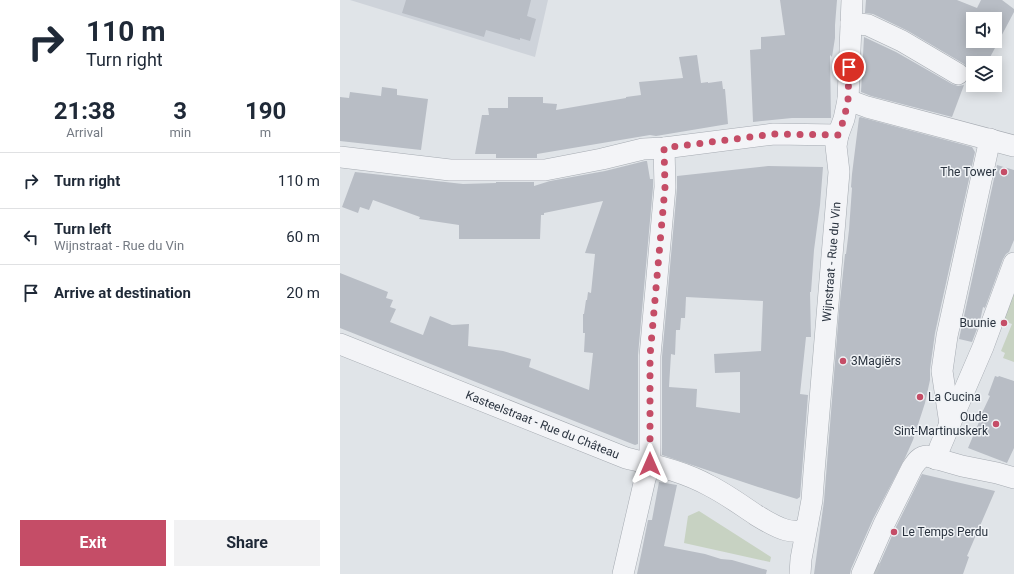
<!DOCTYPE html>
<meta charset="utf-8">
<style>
body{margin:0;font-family:Roboto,sans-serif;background:#f2f2f3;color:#1f2937;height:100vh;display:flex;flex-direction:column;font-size:15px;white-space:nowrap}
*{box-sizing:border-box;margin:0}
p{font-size:13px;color:#747a83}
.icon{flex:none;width:22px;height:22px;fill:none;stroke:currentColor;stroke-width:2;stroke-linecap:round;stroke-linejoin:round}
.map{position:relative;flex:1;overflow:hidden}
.sheet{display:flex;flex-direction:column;background:#fff;width:340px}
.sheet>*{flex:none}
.hud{background:#fff;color:#1f2937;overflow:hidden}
.fabs{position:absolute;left:626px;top:12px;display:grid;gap:8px}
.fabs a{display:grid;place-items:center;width:36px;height:36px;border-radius:0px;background:#fff;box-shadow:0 2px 10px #0003;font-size:20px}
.pin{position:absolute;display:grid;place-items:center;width:34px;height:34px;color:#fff;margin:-17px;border:2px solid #fff;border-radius:50%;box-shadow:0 1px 4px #0007}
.me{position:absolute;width:44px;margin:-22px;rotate:0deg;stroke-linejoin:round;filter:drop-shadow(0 0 3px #0008)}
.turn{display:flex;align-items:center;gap:14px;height:84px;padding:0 20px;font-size:18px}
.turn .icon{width:52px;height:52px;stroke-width:2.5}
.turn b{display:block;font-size:28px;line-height:34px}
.eta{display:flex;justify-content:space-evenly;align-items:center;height:68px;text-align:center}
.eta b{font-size:24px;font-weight:700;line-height:28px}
.button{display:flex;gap:8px;margin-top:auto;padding:8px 20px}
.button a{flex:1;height:46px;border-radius:0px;background:#c54d67;color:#fff;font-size:16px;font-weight:700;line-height:46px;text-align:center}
.button a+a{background:#f2f2f3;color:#1f2937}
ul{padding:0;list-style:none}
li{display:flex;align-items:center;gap:12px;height:56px;padding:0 20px;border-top:1px solid #e0e1e3}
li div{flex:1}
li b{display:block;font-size:15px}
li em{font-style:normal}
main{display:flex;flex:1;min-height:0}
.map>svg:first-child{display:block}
.built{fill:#ced3da}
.green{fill:#c7d2c2}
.building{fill:#b8bdc5;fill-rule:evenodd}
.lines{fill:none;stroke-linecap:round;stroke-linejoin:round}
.minor-tunnel{stroke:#bcc1c6;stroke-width:21;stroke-dasharray:21 10;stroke-linecap:butt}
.minor-casing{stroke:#a6abb2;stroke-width:22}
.minor{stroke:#f3f4f7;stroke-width:21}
.route{stroke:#c54d67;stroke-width:7;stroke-dasharray:0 12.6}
.poi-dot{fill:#c54d67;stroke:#f0f3f6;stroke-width:1.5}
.labels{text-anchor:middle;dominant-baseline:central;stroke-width:3;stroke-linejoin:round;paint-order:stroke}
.poi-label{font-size:12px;fill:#2a333f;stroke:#f0f3f6;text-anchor:end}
.street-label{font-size:12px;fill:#2a333f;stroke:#f0f3f6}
</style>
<main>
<section class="sheet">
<div class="hud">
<div class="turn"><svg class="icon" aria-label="right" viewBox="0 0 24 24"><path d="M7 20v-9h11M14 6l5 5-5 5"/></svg><div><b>110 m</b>Turn right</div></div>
</div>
<div class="eta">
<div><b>21:38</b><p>Arrival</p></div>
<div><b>3</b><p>min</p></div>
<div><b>190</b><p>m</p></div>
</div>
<ul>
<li><svg class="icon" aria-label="right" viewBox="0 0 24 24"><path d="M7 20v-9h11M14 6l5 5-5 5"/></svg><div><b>Turn right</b></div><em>110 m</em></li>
<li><svg class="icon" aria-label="left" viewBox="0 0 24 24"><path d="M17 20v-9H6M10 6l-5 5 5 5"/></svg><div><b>Turn left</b><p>Wijnstraat - Rue du Vin</p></div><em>60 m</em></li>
<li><svg class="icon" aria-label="arrive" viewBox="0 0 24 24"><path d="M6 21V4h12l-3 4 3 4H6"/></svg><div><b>Arrive at destination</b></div><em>20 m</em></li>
</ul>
<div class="button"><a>Exit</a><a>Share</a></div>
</section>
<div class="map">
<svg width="674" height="574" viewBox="0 0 674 574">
<rect width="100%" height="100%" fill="#e0e4e8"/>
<path class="built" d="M 10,0 L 208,0 L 195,57 Z"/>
<path class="green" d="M 674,287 L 674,362 L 663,358 L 665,353 L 661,351 L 672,324 L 661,320 Z
M 359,511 L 431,557 L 430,562 L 344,543 L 348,516 Z"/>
<path class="building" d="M 66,0 L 191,0 L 187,16 L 196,19 L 190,41 L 180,38 L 180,40 L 146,30 L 144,37 L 62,13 Z
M 440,0 L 497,0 L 495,25 L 495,38 L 492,57 L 490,55 L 491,118 L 452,118 L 413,122 L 410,50 L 421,49 L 421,37 L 445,35 Z
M 526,0 L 617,0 L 637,8 L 641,0 L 662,0 L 674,9 L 674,12 L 647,63 L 633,63 L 633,67 L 631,65 L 629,70 L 624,64 L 568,31 L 533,14 L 525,13 ZM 633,19 L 655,19 L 655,41 L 633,41 Z
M 524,37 L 556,52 L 612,84 L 618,86 L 624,85 L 612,117 L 531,96 L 521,92 Z
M 357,55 L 361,83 L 368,82 L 368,83 L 382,81 L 383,89 L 385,89 L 388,124 L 316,136 L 310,135 L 197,154 L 197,158 L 156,158 L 156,154 L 135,154 L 142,115 L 149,115 L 148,108 L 168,108 L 168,97 L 203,97 L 203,103 L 217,104 L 216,110 L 286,98 L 286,97 L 301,95 L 299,82 L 343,78 L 339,57 Z
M 42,87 L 57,89 L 57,95 L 88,99 L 81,150 L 0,141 L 0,97 L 9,98 L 10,92 L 41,96 Z
M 520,117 L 632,147 L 635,152 L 595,333 L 590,369 L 590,380 L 585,403 L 573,440 L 565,458 L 533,519 L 511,569 L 510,574 L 474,574 L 484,501 L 499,311 L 505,254 L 506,254 L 509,230 L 512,188 L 511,187 L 512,174 L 519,118 Z
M 305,161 L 307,161 L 310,179 L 313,179 L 313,187 L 298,355 L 298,444 L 295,445 L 0,328 L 0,273 L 48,292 L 46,298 L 53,300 L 50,307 L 56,309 L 50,322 L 83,335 L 90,316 L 112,325 L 129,324 L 128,346 L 163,351 L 191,359 L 189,367 L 249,390 L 253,353 L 244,352 L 245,333 L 243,333 L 243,314 L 244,314 L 246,300 L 247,300 L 248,292 L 251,293 L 255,254 L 245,253 L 263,201 L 204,213 L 204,215 L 201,215 L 200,239 L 119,239 L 119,225 L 79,219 L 80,217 L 33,200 L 29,210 L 20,207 L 18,213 L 2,207 L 15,172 L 123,184 L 156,183 L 156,182 L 194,182 L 194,186 L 210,181 L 265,171 Z
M 657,165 L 674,170 L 674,240 L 669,252 L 666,254 L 663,259 L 645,308 L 643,307 L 640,321 L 632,342 L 619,339 Z
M 428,166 L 483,167 L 480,205 L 474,250 L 471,292 L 470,292 L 471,337 L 466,337 L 460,394 L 468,395 L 460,497 L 457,499 L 418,487 L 322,455 L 322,357 L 337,188 L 337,176 ZM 346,297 L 423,301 L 421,351 L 374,354 L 375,373 L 400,372 L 400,413 L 356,407 L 357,389 L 329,387 L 331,354 L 335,355 L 336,330 L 340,330 L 341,318 L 345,318 Z
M 655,376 L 658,377 L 659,376 L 674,381 L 674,448 L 667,463 L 628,448 L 642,415 L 641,415 L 650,396 L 648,395 Z
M 582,474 L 655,491 L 627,556 L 629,557 L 623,574 L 535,574 L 555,529 Z
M 319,482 L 337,485 L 324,546 L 365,554 L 381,559 L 392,560 L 427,570 L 426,574 L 297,574 L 302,550 L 308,520 L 312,520 Z"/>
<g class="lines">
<path class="minor-tunnel" d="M 530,571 L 537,574"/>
<g class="minor-casing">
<g id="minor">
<path d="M 511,23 L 528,25 L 562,41 L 618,74"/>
<path d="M 508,100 L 527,107 L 674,146"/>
<path d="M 0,157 L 110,170 L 205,170 L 262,159 L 303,149 L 324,148 L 434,134 L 498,135"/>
<path id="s1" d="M 0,344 L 286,458 C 314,465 343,471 370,486 C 386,494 401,505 416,515 C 426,521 435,527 446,530 C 454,532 463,533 467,525"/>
<path d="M 610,424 L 602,371 L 607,336 L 650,139"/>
<path d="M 596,459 L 600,447 L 643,347 L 674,263"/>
<path d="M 283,574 L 305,479 L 310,464 L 310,356 L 325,187 L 324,148"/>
<path id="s2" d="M 460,574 L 461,559 L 472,500 L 474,472 L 499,172 L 496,146 L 498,135 L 504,119 L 508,100 L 512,0"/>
<path d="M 522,574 L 544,524 L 572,468 C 576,462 580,456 587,456 L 622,466 L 657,473 L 674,478"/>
</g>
</g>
<use href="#minor" class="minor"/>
</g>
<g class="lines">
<path class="route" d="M 310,464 L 310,356 L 325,187 L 324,148 L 434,134 L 498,135 L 504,119 L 508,100 L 509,67"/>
</g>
<g class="poi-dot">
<circle cx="664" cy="172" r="4"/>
<circle cx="664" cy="323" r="4"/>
<circle cx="503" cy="361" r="4"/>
<circle cx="580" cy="397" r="4"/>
<circle cx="656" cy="424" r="4"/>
<circle cx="554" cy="532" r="4"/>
</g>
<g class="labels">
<g class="poi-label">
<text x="656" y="172">The Tower</text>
<text x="656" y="323">Buunie</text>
<text x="511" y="361" text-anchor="start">3Magiërs</text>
<text x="588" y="397" text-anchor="start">La Cucina</text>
<text x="648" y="417">Oude<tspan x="648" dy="14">Sint-Martinuskerk</tspan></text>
<text x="562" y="532" text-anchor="start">Le Temps Perdu</text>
</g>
<g class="street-label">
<text stroke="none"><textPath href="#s2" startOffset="314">Wijnstraat - Rue du Vin</textPath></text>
<text stroke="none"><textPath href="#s1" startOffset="218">Kasteelstraat - Rue du Château</textPath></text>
</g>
</g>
</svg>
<div class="fabs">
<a><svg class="icon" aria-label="sound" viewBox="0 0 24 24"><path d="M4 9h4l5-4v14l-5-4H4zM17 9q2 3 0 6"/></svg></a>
<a><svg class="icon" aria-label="layers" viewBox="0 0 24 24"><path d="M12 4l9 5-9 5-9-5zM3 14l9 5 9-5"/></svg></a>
</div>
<div class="pin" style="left:509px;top:67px;background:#d93025"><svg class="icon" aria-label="arrive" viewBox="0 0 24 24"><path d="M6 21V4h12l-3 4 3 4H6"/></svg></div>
<svg class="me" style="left:310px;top:464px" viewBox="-20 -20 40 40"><path d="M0-17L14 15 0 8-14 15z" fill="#c54d67" stroke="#fff" stroke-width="4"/></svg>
</div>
</main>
